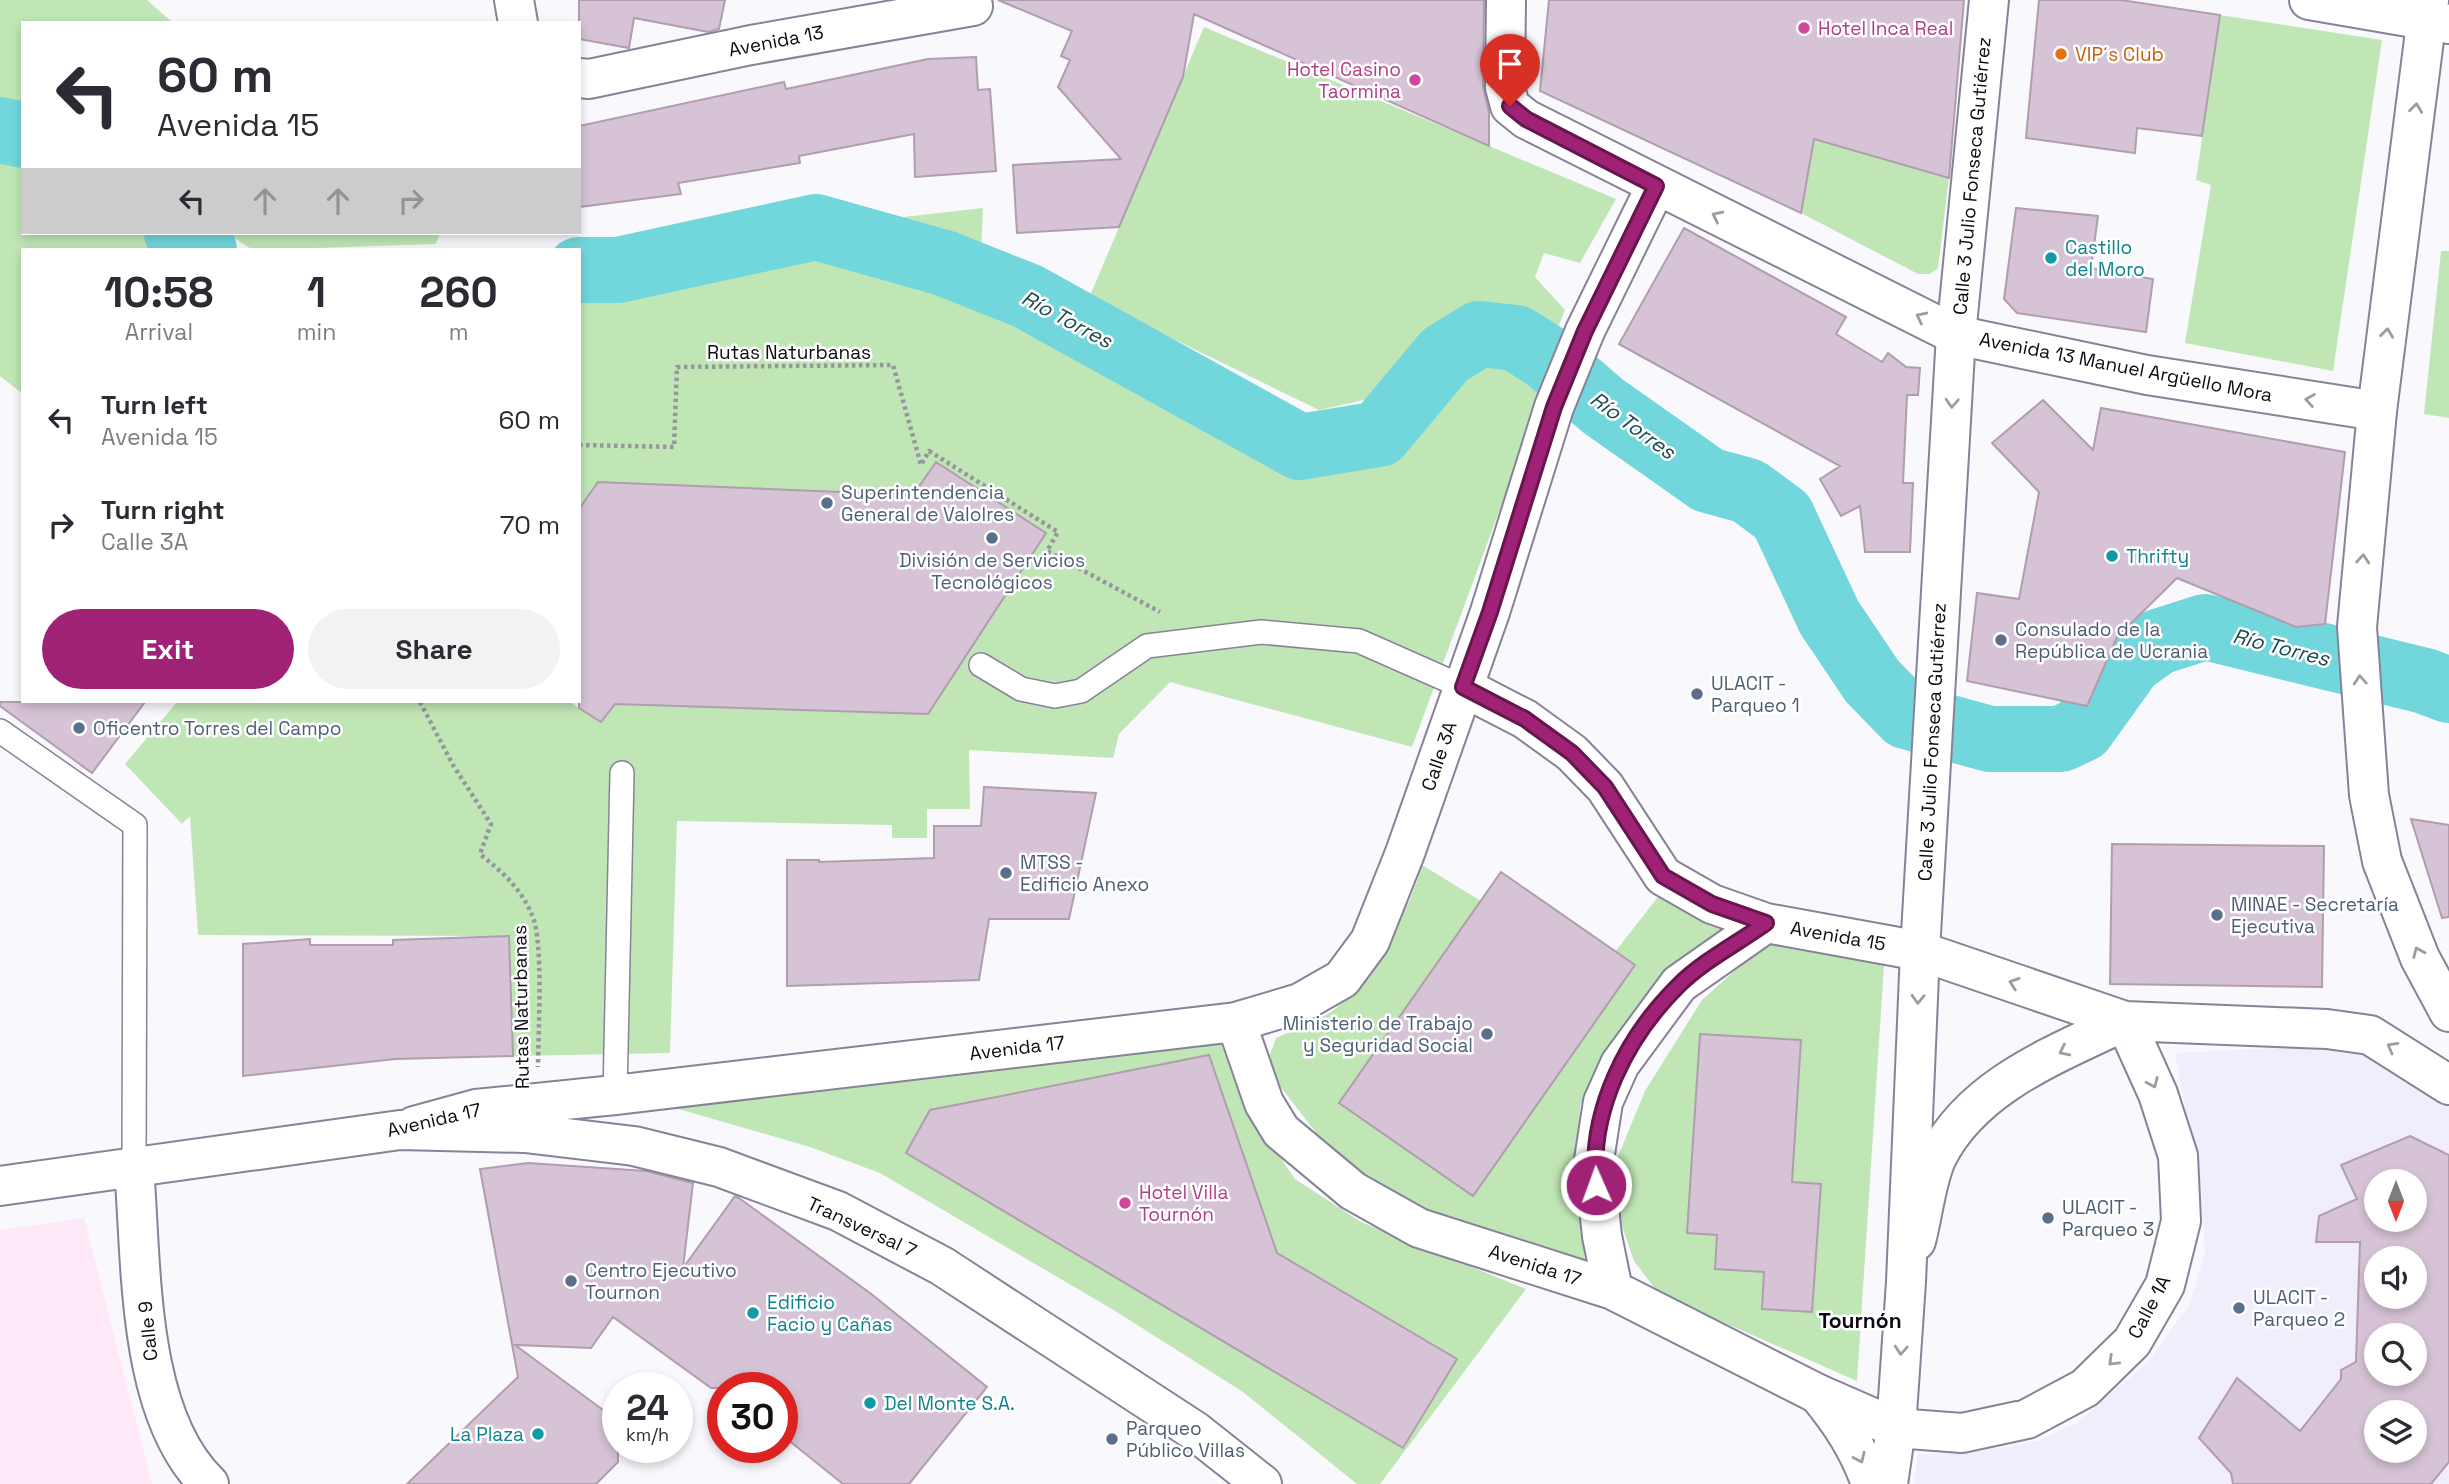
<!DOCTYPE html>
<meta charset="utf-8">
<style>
body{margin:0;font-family:"Space Grotesk",sans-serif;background:#f2f2f3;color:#2b2b33;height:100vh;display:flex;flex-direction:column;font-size:26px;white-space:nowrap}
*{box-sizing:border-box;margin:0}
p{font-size:23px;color:#7c7c81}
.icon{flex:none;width:38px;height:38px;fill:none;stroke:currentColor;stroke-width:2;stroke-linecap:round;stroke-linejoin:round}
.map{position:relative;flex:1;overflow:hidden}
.side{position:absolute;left:21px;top:248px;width:560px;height:455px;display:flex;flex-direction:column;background:#fff;border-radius:0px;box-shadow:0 4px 10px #0003}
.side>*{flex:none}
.guide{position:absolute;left:21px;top:21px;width:560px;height:214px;border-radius:0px;box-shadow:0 4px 10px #0003;background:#fff;color:#2b2b33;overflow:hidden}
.needle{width:46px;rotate:180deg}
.buttons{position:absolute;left:2364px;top:1169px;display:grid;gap:14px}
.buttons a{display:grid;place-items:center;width:63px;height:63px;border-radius:50%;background:#fff;box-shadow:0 4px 10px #0003;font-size:35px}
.speed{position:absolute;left:602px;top:1372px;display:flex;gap:14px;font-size:35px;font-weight:700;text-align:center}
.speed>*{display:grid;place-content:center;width:91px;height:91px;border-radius:50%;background:#fff;box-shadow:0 4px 10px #0003;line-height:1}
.speed small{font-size:18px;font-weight:400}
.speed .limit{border:10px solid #d22;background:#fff;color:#111}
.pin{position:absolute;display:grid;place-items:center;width:60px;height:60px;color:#fff;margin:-72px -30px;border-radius:50% 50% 50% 0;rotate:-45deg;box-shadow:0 0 7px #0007}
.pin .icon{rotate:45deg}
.me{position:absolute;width:77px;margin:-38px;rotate:358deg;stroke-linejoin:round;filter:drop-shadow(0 0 5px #0008)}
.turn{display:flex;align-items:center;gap:24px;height:147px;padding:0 21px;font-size:32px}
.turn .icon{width:91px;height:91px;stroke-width:2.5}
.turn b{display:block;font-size:49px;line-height:60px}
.lanes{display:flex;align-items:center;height:66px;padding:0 21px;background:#0003;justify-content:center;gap:35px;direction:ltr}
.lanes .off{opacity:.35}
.eta{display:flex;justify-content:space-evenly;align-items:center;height:119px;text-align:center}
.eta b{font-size:42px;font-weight:600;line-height:49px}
.cta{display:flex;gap:14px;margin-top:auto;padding:14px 21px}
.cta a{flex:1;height:80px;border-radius:42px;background:#9f2277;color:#fff;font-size:28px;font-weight:600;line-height:80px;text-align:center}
.cta a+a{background:#f2f2f3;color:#2b2b33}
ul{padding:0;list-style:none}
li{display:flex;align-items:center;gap:21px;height:105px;padding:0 21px}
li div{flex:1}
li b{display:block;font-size:26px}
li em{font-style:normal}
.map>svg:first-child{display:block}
.commercial{fill:#fde8f7}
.built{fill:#f0eefb;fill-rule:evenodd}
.green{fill:#c0e6b6;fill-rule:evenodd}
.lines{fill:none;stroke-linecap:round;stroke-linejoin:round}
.river{stroke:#72d6dd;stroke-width:66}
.building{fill:#d6c3d5;stroke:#b09dae;stroke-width:2;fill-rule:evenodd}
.lane-casing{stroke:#868398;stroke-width:26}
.street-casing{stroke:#868398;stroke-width:42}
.secondary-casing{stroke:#868398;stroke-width:42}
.path{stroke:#97969c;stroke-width:4.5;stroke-dasharray:3.5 3.5;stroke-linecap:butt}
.lane{stroke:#fff;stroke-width:23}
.street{stroke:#fff;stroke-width:38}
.secondary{stroke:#fff;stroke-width:38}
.oneway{stroke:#9d9da0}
.route-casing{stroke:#67164d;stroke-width:18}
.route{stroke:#9f2277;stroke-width:12}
.hotel-dot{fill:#d1479c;stroke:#fff;stroke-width:2.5}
.food-dot{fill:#e8710a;stroke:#fff;stroke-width:2.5}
.culture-dot{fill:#0f9aa8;stroke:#fff;stroke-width:2.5}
.service-dot{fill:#5c6f8a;stroke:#fff;stroke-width:2.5}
.labels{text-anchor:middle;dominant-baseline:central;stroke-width:5;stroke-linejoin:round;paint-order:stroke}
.hotel-label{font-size:19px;fill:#b23c85;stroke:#fff;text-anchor:start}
.street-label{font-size:19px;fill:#0b0a12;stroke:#fff}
.food-label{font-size:19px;fill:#c56008;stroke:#fff;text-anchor:start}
.culture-label{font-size:19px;fill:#0d838f;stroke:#fff;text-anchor:start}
.service-label{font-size:19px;fill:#4e5e75;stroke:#fff;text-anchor:start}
.water-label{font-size:21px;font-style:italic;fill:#1c494c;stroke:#fff}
.neighbourhood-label{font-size:21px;font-weight:bold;fill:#0b0a12;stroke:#fff}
</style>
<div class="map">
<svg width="2449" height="1484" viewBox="0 0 2449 1484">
<rect width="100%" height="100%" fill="#f9f8fd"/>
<path class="commercial" d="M 84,1218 L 152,1484 L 0,1484 L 0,1230 Z"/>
<path class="built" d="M 2363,1044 L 2449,1101 L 2449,1484 L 1914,1484 L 1918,1454 L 1970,1453 L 2038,1441 L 2078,1422 L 2146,1364 L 2190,1304 L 2205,1252 L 2201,1193 L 2175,1053 ZM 2376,1181 L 2415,1181 L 2415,1220 L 2376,1220 ZM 2376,1258 L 2415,1258 L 2415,1297 L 2376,1297 ZM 2376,1335 L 2415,1335 L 2415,1374 L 2376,1374 ZM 2376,1412 L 2415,1412 L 2415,1451 L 2376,1451 Z"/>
<path class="green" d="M 0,0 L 147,0 L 173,23 L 23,23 L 23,233 L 177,233 L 204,250 L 23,250 L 23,394 L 0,376 Z
M 2220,15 L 2382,40 L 2333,371 L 2185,343 L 2211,185 L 2196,180 Z
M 1204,27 L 1616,199 L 1580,263 L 1544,253 L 1535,277 L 1565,310 L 1553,340 L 1497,312 L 1431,340 L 1395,393 L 1319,410 L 1089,298 Z
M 1814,139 L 1949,178 L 1938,268 L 1930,274 L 1918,274 L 1801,213 Z
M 983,208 L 980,277 L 1027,296 L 1300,447 L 1379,434 L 1474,348 L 1490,357 L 1507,352 L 1548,379 L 1412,747 L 1170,682 L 1119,734 L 1113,758 L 969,750 L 970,809 L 927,809 L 927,838 L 892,838 L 892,825 L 677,821 L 670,1053 L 513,1056 L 509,936 L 198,935 L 190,816 L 182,824 L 125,764 L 177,702 L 570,702 L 601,722 L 615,704 L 928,714 L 1046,533 L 936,462 L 913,495 L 598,482 L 579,509 L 579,270 L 618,270 L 816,227 Z
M 226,233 L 440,233 L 436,244 L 253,250 Z
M 2441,251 L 2449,251 L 2449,418 L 2424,414 Z
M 1422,865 L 1481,901 L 1339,1103 L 1473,1195 L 1635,966 L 1615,952 L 1661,893 L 1729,929 L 1657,980 L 1609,1045 L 1580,1106 L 1578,1191 L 1585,1263 L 1415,1211 L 1334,1156 L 1273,1077 L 1270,1055 L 1276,1038 C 1296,1029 1326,1019 1342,1003 C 1375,970 1410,910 1422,865 Z
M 1781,937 L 1884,965 L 1857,1381 L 1659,1294 L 1634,1261 L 1616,1208 L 1617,1159 L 1645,1091 L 1702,1000 L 1749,958 ZM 1700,1034 L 1801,1041 L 1792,1182 L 1821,1184 L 1812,1312 L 1762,1309 L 1764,1272 L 1717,1235 L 1687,1232 Z
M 1225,1042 L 1245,1106 L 1295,1179 L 1361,1222 L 1526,1289 L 1380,1484 L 1357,1484 L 1243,1392 L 1112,1309 L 880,1173 L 810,1147 L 651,1101 ZM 906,1153 L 1277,1253 L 1457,1359 L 1404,1448 Z"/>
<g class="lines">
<path class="river" d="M 0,130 L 23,135
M 177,233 L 204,250
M 579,270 L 618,270 L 816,227 L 944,263 L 1027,296 L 1300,447 L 1379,434 L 1445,355 L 1479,334 L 1516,338 L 1546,357 L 1603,406 L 1708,480 L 1748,491 L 1782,516 L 1829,617 L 1872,681 L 1906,716 L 1990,739 L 2061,739 L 2082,729 L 2130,662 L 2158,642 L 2205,627 L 2425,681 L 2449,690"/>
</g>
<path class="building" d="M 579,0 L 725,0 L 719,29 L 708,32 L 634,18 L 629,48 L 579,39 Z
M 998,0 L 1484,0 L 1483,87 L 1489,112 L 1489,146 L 1194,14 L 1183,77 L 1119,227 L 1017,233 L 1013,165 L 1121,159 L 1058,87 L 1070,60 L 1061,56 L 1072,31 Z
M 1549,0 L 1964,0 L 1949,178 L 1814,139 L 1801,213 L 1540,91 Z
M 2039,0 L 2121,0 L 2220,15 L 2202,136 L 2137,128 L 2135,153 L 2026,138 Z
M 976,57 L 978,90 L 990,89 L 996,171 L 915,177 L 914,134 L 799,156 L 800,163 L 678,183 L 681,194 L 579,207 L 579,126 L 784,82 L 786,89 L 928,59 Z
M 2016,208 L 2098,216 L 2091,268 L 2153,279 L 2146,332 L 2017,313 L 2004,299 Z
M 1684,228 L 1846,317 L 1836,334 L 1882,362 L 1888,353 L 1906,367 L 1920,368 L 1918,395 L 1907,395 L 1903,483 L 1913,483 L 1910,552 L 1865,552 L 1860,506 L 1841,516 L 1820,479 L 1840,466 L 1619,344 Z
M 2043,400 L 2093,450 L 2101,408 L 2345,452 L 2325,624 L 2296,627 L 2177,578 L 2117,637 L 2087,706 L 1967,681 L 1977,593 L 2019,599 L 2039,492 L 1992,443 Z
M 936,462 L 1046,533 L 928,714 L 615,704 L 601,722 L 579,708 L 579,509 L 598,482 L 913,495 Z
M 0,702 L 145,702 L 92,773 L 0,706 Z
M 984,787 L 1096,793 L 1069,919 L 989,919 L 979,980 L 787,986 L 787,860 L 819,860 L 819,862 L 934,858 L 934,826 L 981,826 Z
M 2411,819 L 2449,825 L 2449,917 L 2442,918 Z
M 2112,844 L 2324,846 L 2322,987 L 2110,984 Z
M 1501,872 L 1635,965 L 1473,1196 L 1339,1103 Z
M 509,936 L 513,1056 L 395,1059 L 243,1076 L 243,944 L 310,939 L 310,945 L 393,945 L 393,940 Z
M 1700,1034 L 1801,1040 L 1792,1182 L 1821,1184 L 1812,1312 L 1762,1309 L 1764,1272 L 1715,1269 L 1717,1235 L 1687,1233 Z
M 1209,1055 L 1277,1253 L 1457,1359 L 1403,1448 L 906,1153 L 930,1110 Z
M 2410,1136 L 2449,1155 L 2449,1462 L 2431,1484 L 2233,1484 L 2231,1473 L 2199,1438 L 2237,1378 L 2300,1431 L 2341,1379 L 2341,1370 L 2356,1362 L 2360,1242 L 2316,1242 L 2319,1216 L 2357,1199 L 2341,1165 ZM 2376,1181 L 2415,1181 L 2415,1220 L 2376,1220 ZM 2376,1258 L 2415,1258 L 2415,1297 L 2376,1297 ZM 2376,1335 L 2415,1335 L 2415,1374 L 2376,1374 ZM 2376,1412 L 2415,1412 L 2415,1451 L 2376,1451 Z
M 528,1163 L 646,1171 L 693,1183 L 683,1268 L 735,1196 L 739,1198 L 870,1293 L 987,1387 L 909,1484 L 843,1484 L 782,1435 L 782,1388 L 711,1388 L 613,1317 L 591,1348 L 515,1345 L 618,1421 L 618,1462 L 596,1484 L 407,1484 L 518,1377 L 480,1169 Z"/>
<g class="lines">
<g class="lane-casing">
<path id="lane" d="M 981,665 L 1021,689 L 1055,696 L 1081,691 L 1147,646 L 1261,632 L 1359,641 L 1463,687
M 0,731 L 135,825 L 134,1168
M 615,1095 L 622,773"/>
</g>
<g class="street-casing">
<path id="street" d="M 514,0 L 518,23
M 1506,0 L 1505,87 L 1510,106 L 1526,119 L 1956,335 L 2147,375 L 2377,411
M 2309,0 L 2449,24
M 579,78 L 589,79 L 751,45 L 973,6
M 1463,687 L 1525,719 L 1572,753 L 1605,787 L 1663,876 L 1712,904 L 1766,923 L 1920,951 L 2125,1021 L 2327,1029 L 2370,1035 L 2449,1085
M 1236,1022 L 1300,1003 L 1342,979 L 1370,941 L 1405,853 L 1490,612 L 1554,407 L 1585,331 L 1656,186
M 414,1126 L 476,1109 L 615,1095 L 1236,1022 L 1264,1103 L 1281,1131 L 1353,1191 L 1419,1228 L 1613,1290 L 1818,1394 L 1896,1428 L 1962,1433 L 2027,1419 L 2085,1388 L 2132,1342 L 2165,1285 L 2181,1221 L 2178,1156 L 2158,1094 L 2125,1021
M 134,1168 C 142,1264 136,1414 209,1484
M 1916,1241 C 1923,1215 1926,1181 1937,1157 C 1973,1085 2057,1054 2125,1021
M 1613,1290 L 1602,1236 L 1594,1160 L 1603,1102 L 1620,1064 L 1679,984 L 1766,923"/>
</g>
<g class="secondary-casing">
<path id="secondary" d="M 2429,0 L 2377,411 L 2357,627 L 2369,795 L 2382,861 L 2420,958 L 2449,1012
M 0,1186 L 400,1130 L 525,1133 L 634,1146 L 719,1167 L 838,1211 L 942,1266 L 1195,1431 L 1262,1484
M 1818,1394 C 1841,1422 1859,1449 1871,1484
M 1888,1484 L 1896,1428 L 1906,1282 L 1920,951 L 1956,335 L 1989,0"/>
</g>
<path class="path" d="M 579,445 L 674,447 L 677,367 L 893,365 L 921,465 L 929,451 L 1058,532 L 1047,551 L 1160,612
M 420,702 L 453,765 L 491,824 L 480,854 C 502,872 521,888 532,915 C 544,940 538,1035 538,1067"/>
<use href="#lane" class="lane"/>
<use href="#street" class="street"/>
<use href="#secondary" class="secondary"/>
</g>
<defs><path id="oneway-chevron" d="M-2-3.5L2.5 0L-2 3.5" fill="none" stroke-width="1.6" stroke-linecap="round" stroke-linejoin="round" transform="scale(1.75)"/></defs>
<g class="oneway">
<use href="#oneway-chevron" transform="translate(2416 108) rotate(-83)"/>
<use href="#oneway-chevron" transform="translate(1717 216) rotate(-154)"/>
<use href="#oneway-chevron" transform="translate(1921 317) rotate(-154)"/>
<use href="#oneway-chevron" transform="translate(2387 333) rotate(-83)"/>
<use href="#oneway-chevron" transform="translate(2310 400) rotate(-171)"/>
<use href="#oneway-chevron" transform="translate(1952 403) rotate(93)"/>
<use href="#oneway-chevron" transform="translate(2363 559) rotate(-85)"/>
<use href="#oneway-chevron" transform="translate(2360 680) rotate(-94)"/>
<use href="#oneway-chevron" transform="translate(2418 952) rotate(-113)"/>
<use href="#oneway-chevron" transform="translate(2014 983) rotate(-161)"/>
<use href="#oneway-chevron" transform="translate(1918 999) rotate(92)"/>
<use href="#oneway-chevron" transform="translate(2392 1047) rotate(-151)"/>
<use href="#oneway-chevron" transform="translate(2064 1051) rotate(154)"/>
<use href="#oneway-chevron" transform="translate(2153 1083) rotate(66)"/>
<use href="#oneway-chevron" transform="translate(1901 1350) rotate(94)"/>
<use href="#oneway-chevron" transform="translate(2113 1361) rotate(136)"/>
<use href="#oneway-chevron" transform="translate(1860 1458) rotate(65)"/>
</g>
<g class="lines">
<g class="route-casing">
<path id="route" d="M 1510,106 L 1526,119 L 1656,186 L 1585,331 L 1554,407 L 1490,612 L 1463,687 L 1525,719 L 1572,753 L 1605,787 L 1663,876 L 1712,904 L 1766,923 C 1738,943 1703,961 1679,985 C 1626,1037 1589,1111 1596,1185"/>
</g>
<use href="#route" class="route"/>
</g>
<g class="hotel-dot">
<circle cx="1804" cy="28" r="7"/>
<circle cx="1415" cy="80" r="7"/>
<circle cx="1125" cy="1203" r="7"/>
</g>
<circle class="food-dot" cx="2061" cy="54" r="7"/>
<g class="culture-dot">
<circle cx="2051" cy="258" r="7"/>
<circle cx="2112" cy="556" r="7"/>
<circle cx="753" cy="1313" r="7"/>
<circle cx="870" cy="1403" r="7"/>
<circle cx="538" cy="1434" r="7"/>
</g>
<g class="service-dot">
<circle cx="827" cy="503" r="7"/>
<circle cx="992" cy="538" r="7"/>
<circle cx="2001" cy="640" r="7"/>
<circle cx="1697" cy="694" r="7"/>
<circle cx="79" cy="728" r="7"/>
<circle cx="1006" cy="873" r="7"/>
<circle cx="2217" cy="915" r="7"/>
<circle cx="1487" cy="1034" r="7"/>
<circle cx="2048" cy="1218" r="7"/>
<circle cx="571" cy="1281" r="7"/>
<circle cx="2239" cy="1308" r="7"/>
<circle cx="1112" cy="1439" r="7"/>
</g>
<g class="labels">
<g class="hotel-label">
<text x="1818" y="28">Hotel Inca Real</text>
<text x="1401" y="69" text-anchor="end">Hotel Casino<tspan x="1401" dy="22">Taormina</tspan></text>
<text x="1139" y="1192">Hotel Villa<tspan x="1139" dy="22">Tournón</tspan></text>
</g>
<g class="street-label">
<text transform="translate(776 41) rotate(-11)">Avenida 13</text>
<text transform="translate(1972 176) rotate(-85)">Calle 3 Julio Fonseca Gutiérrez</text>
<text x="789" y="352">Rutas Naturbanas</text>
<text transform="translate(2126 367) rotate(11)">Avenida 13 Manuel Argüello Mora</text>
<text transform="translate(1932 742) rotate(-87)">Calle 3 Julio Fonseca Gutiérrez</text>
<text transform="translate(1439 756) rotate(-71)">Calle 3A</text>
<text transform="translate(1838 936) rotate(10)">Avenida 15</text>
<text transform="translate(521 1007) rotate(-91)">Rutas Naturbanas</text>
<text transform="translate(1017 1048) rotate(-7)">Avenida 17</text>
<text transform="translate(434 1120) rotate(-13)">Avenida 17</text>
<text transform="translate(862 1227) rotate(25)">Transversal 7</text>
<text transform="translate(1535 1265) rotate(18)">Avenida 17</text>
<text transform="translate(2149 1307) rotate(-62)">Calle 1A</text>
<text transform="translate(148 1331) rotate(-96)">Calle 9</text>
</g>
<g class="food-label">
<text x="2075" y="54">VIP´s Club</text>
</g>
<g class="culture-label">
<text x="2065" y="247">Castillo<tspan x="2065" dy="22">del Moro</tspan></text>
<text x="2126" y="556">Thrifty</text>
<text x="767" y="1302">Edificio<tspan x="767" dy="22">Facio y Cañas</tspan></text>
<text x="884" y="1403">Del Monte S.A.</text>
<text x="524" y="1434" text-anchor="end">La Plaza</text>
</g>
<g class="service-label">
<text x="841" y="492">Superintendencia<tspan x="841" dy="22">General de Valolres</tspan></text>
<text x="992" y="560" text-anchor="middle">División de Servicios<tspan x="992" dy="22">Tecnológicos</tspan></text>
<text x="2015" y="629">Consulado de la<tspan x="2015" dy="22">República de Ucrania</tspan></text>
<text x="1711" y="683">ULACIT -<tspan x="1711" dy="22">Parqueo 1</tspan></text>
<text x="93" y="728">Oficentro Torres del Campo</text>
<text x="1020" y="862">MTSS -<tspan x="1020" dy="22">Edificio Anexo</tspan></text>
<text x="2231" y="904">MINAE - Secretaría<tspan x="2231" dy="22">Ejecutiva</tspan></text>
<text x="1473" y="1023" text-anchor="end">Ministerio de Trabajo<tspan x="1473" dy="22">y Seguridad Social</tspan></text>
<text x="2062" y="1207">ULACIT -<tspan x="2062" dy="22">Parqueo 3</tspan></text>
<text x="585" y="1270">Centro Ejecutivo<tspan x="585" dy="22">Tournon</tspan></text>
<text x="2253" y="1297">ULACIT -<tspan x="2253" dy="22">Parqueo 2</tspan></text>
<text x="1126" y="1428">Parqueo<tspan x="1126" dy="22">Público Villas</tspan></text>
</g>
<g class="water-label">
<text transform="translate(1067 319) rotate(28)">Río Torres</text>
<text transform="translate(1633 425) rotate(36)">Río Torres</text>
<text transform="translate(2281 647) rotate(14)">Río Torres</text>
</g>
<g class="neighbourhood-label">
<text x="1860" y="1320">Tournón</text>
</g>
</g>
</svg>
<div class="buttons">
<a><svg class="needle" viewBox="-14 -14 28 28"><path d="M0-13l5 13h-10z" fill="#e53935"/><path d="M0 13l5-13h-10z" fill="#7c7c81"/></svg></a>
<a><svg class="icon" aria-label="sound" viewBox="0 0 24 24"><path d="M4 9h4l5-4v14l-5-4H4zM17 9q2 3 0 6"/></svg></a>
<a><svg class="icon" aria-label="search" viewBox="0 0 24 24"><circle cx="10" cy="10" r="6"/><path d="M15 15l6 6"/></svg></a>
<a><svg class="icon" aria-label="layers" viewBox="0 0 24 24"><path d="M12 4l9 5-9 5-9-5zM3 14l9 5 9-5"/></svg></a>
</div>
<div class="speed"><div>24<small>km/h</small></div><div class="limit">30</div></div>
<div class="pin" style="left:1510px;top:106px;background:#d93025"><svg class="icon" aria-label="arrive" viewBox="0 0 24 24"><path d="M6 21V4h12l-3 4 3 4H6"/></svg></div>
<svg class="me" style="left:1596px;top:1185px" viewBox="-20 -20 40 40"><circle r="17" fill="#9f2277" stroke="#fff" stroke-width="3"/><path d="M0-11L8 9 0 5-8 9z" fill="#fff"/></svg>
<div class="guide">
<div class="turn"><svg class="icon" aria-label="left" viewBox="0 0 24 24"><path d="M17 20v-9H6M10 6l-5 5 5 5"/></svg><div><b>60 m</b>Avenida 15</div></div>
<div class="lanes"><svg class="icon" aria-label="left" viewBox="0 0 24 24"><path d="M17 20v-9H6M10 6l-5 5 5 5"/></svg><svg class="icon off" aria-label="ahead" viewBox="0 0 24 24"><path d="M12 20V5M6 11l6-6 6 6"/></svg><svg class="icon off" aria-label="ahead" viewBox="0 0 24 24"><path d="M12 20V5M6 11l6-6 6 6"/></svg><svg class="icon off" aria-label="right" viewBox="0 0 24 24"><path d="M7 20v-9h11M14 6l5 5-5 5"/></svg></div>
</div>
<section class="side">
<div class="eta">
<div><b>10:58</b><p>Arrival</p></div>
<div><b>1</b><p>min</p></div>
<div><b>260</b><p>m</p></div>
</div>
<ul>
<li><svg class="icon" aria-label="left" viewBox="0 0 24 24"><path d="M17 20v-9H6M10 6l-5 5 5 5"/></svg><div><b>Turn left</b><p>Avenida 15</p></div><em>60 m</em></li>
<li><svg class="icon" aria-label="right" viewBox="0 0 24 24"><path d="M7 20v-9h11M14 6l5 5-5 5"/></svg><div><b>Turn right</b><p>Calle 3A</p></div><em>70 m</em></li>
</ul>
<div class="cta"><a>Exit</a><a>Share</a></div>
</section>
</div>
